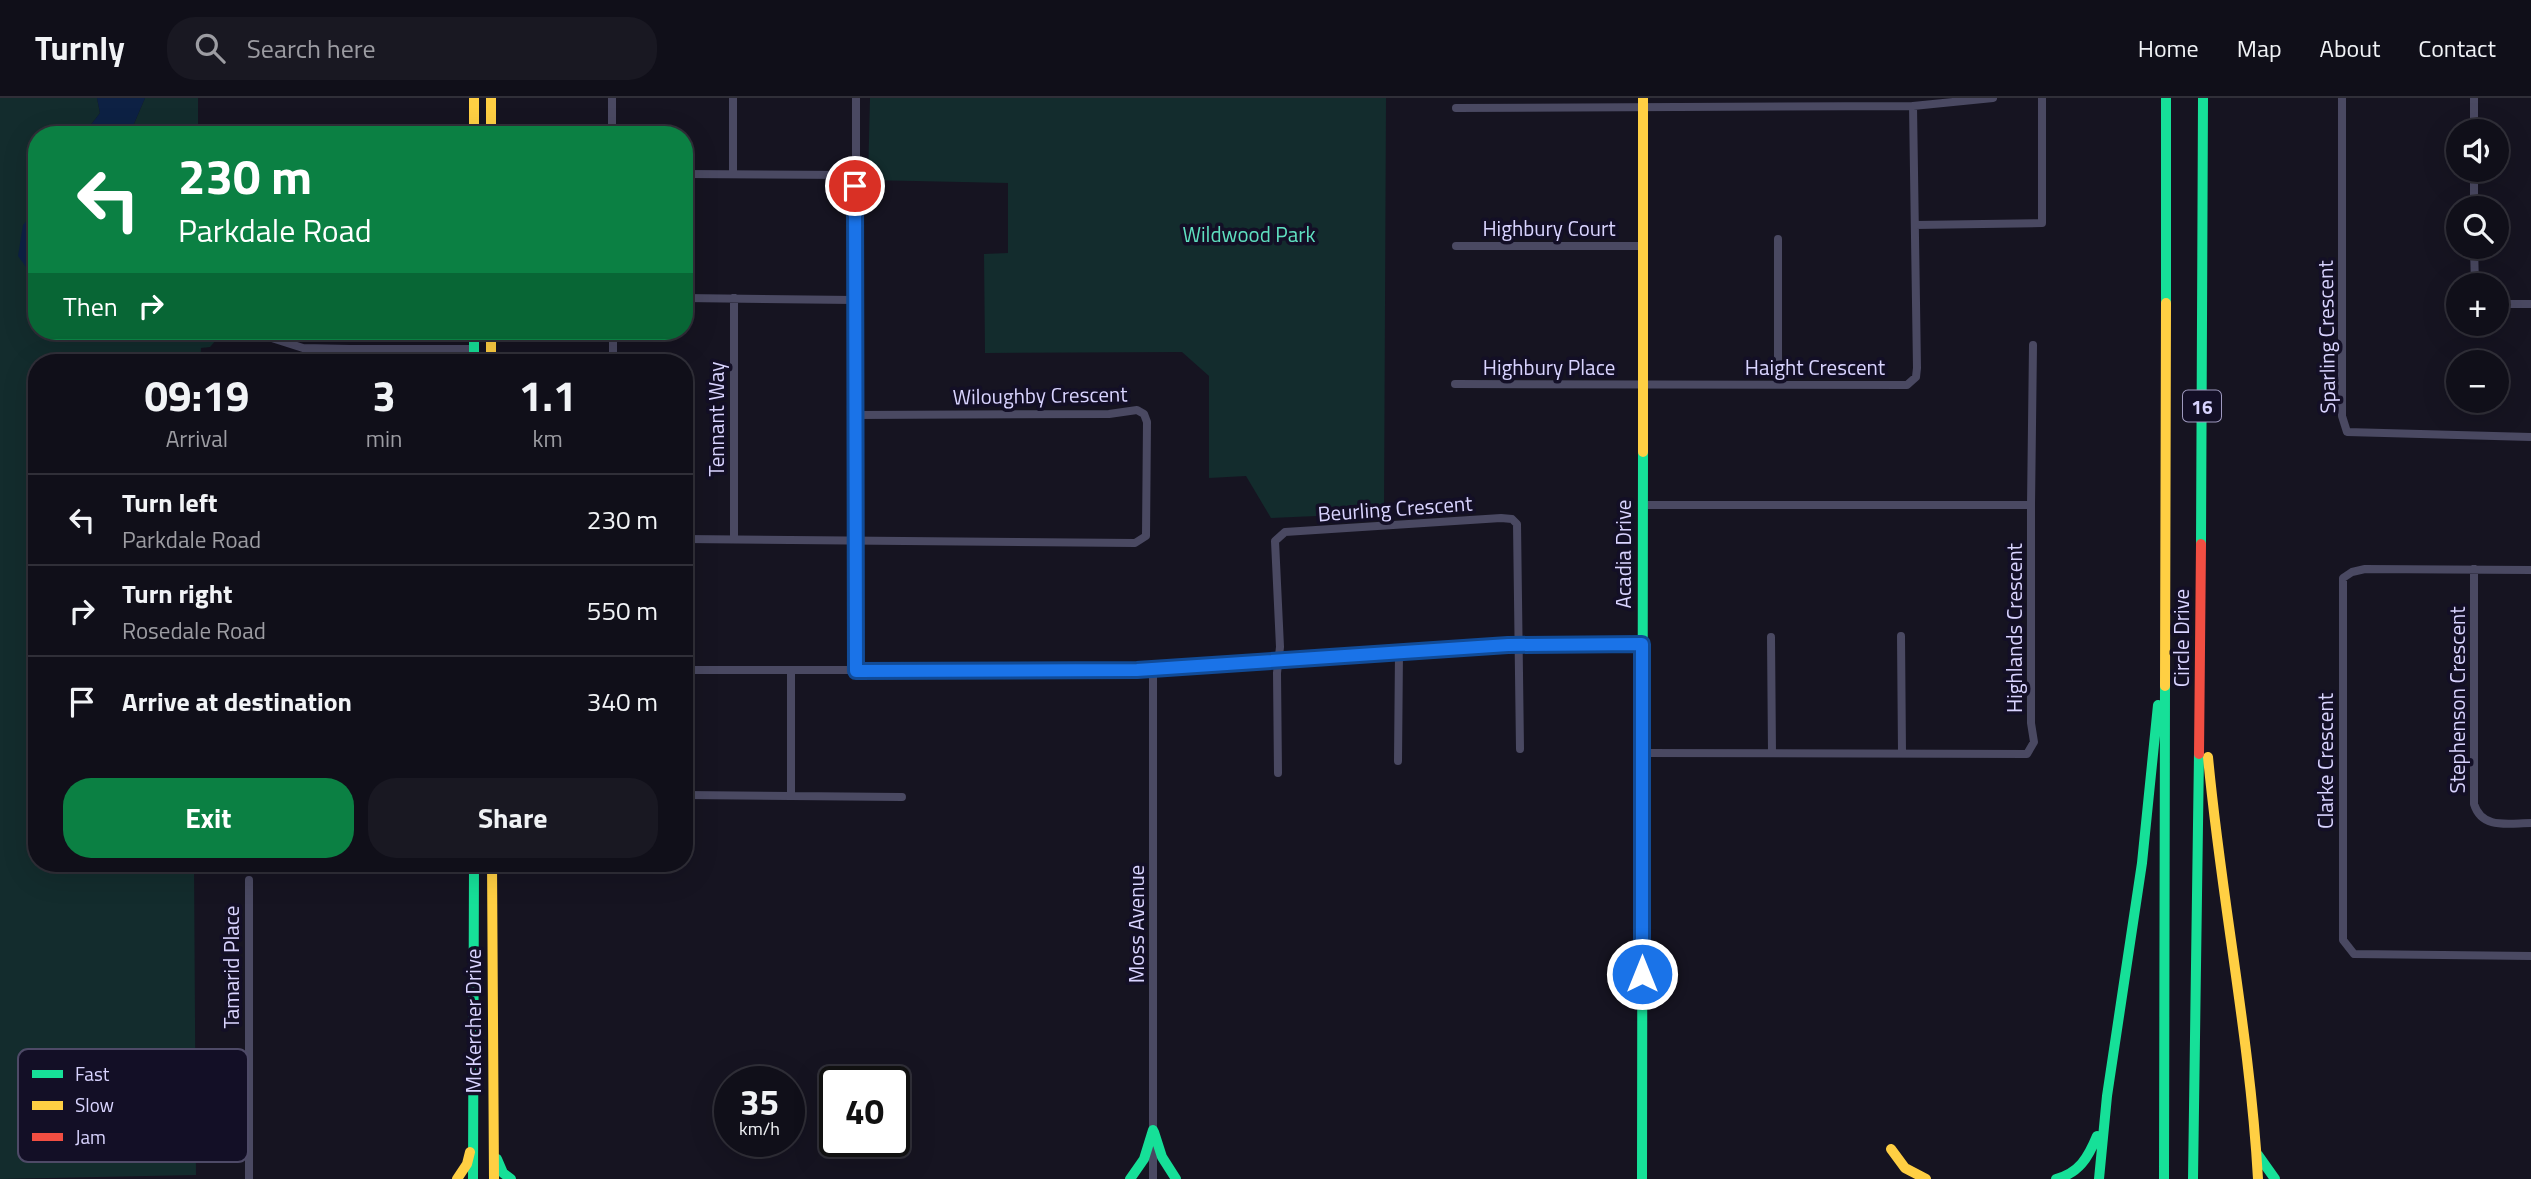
<!DOCTYPE html>
<meta charset="utf-8">
<style>
body{margin:0;font-family:"Titillium Web",sans-serif;background:#191822;color:#f1f3f6;height:100vh;display:flex;flex-direction:column;font-size:26px;white-space:nowrap}
*{box-sizing:border-box;margin:0}
p{font-size:23px;color:#9c9ca2}
.icon{flex:none;width:38px;height:38px;fill:none;stroke:currentColor;stroke-width:2;stroke-linecap:round;stroke-linejoin:round}
.map{position:relative;flex:1;overflow:hidden}
.drawer{position:absolute;left:28px;top:256px;width:665px;height:518px;display:flex;flex-direction:column;background:#100f19;border-radius:28px;box-shadow:0 7px 28px #0002,0 0 0 2px #302f38}
.drawer>*{flex:none}
.banner{position:absolute;left:28px;top:28px;width:665px;height:214px;border-radius:28px;box-shadow:0 7px 28px #0002,0 0 0 2px #302f38;background:#0b8043;color:#fff;overflow:hidden}
.buttons{position:absolute;left:2446px;top:21px;display:grid;gap:14px}
.buttons a{display:grid;place-items:center;width:63px;height:63px;border-radius:50%;background:#100f19;box-shadow:0 7px 28px #0002,0 0 0 2px #302f38;font-size:35px}
.speed{position:absolute;left:714px;top:968px;display:flex;gap:14px;font-size:35px;font-weight:700;text-align:center}
.speed>*{display:grid;place-content:center;width:91px;height:91px;border-radius:50%;background:#100f19;box-shadow:0 7px 28px #0002,0 0 0 2px #302f38;line-height:1}
.speed small{font-size:18px;font-weight:400}
.speed .limit{border:4px solid #111;border-radius:10px;background:#fff;color:#111}
.pin{position:absolute;display:grid;place-items:center;width:60px;height:60px;color:#fff;margin:-30px;border:4px solid #fff;border-radius:50%;box-shadow:0 2px 7px #0007}
.me{position:absolute;width:77px;margin:-38px;rotate:0deg;stroke-linejoin:round;filter:drop-shadow(0 0 5px #0008)}
.turn{display:flex;align-items:center;gap:24px;height:147px;padding:0 35px;font-size:32px}
.turn .icon{width:91px;height:91px;stroke-width:2.5}
.turn b{display:block;font-size:49px;line-height:60px}
.then{display:flex;align-items:center;height:66px;padding:0 35px;background:#0003;gap:14px;font-size:26px}
.eta{display:flex;justify-content:space-evenly;align-items:center;height:119px;text-align:center}
.eta b{font-size:42px;font-weight:700;line-height:49px}
.button{display:flex;gap:14px;margin-top:auto;padding:14px 35px}
.button a{flex:1;height:80px;border-radius:28px;background:#0b8043;color:#fff;font-size:28px;font-weight:700;line-height:80px;text-align:center}
.button a+a{background:#191822;color:#f1f3f6}
ul{padding:0;list-style:none}
li{display:flex;align-items:center;gap:21px;height:91px;padding:0 35px;border-top:2px solid #302f38}
li div{flex:1}
li b{display:block;font-size:26px}
li em{font-style:normal}
header{display:flex;align-items:center;gap:42px;box-sizing:border-box;height:98px;padding:0 35px;background:#100f19;border-bottom:2px solid #302f38}
header strong{font-size:33px}
nav{display:flex;gap:38px;margin-inline-start:auto;font-size:24px}
.search{width:490px;height:63px;background:#191822;display:flex;align-items:center;gap:18px;box-sizing:border-box;padding:0 24px;border-radius:28px;color:#9c9ca2;font-size:26px}
.map>svg:first-child{display:block}
.green{fill:#132c2d}
.water{fill:#0d2144}
.lines{fill:none;stroke-linecap:round;stroke-linejoin:round}
.street{stroke:#4a4962;stroke-width:8}
.fast{stroke:#16e098;stroke-width:10}
.slow{stroke:#ffcf43;stroke-width:10}
.jam{stroke:#f24e42;stroke-width:10}
.route-casing{stroke:#114b97;stroke-width:18}
.route{stroke:#1a73e8;stroke-width:12}
.labels{text-anchor:middle;dominant-baseline:central;stroke-width:7;stroke-linejoin:round;paint-order:stroke}
.shield{fill:#130f26;stroke:#9e99be;stroke-width:2}
.shield-label{font-size:19px;font-weight:bold;fill:#d9d4ff}
.street-label{font-size:21px;fill:#d9d4ff;stroke:#130f26}
.park-label{font-size:21px;fill:#5fe0c0;stroke:#130f26}
.key{fill:#130f26;stroke:#4e4a67;stroke-width:2}
.key-label{font-size:19px;fill:#d9d4ff}
</style>
<header>
<strong>Turnly</strong>
<div class="search"><svg class="icon" aria-label="search" viewBox="0 0 24 24"><circle cx="10" cy="10" r="6"/><path d="M15 15l6 6"/></svg>Search here</div>
<nav><a>Home</a><a>Map</a><a>About</a><a>Contact</a></nav>
</header>
<div class="map">
<svg width="2531" height="1081" viewBox="0 0 2531 1081">
<rect width="100%" height="100%" fill="#161421"/>
<path class="green" d="M 0,0 L 97,0 L 100,15 L 83,37 L 37,37 L 32,179 L 37,184 L 37,233 L 212,233 L 217,241 L 210,249 L 201,250 L 200,264 L 37,264 L 37,765 L 194,765 L 196,1077 L 0,1081 Z
M 145,0 L 198,0 L 198,37 L 135,37 L 133,28 Z
M 870,0 L 1386,0 L 1384,415 L 1271,420 L 1246,378 L 1209,380 L 1209,278 L 1182,254 L 985,255 L 984,156 L 1008,155 L 1008,85 L 868,82 Z"/>
<path class="water" d="M 97,0 L 145,0 L 133,28 L 135,37 L 83,37 L 100,15 Z
M 37,112 L 37,184 L 18,158 L 23,127 Z"/>
<g class="lines">
<path class="street" d="M 612,0 L 612,37
M 2342,0 L 2342,318 L 2347,334 L 2531,339
M 1913,8 L 1993,0
M 2474,33 L 2474,0
M 2474,72 L 2474,110
M 684,76 L 854,77
M 733,76 L 733,0
M 1915,127 L 2042,125 L 2042,0
M 1778,141 L 1778,285
M 1456,148 L 1643,148
M 2474,149 L 2475,187
M 684,200 L 854,202
M 2497,206 L 2531,206
M 250,233 L 303,250 L 350,251
M 350,264 L 350,251 L 474,251
M 613,264 L 613,233
M 1455,286 L 1907,287 L 1916,279 L 1917,270 L 1913,8 L 1456,10
M 1643,407 L 2031,407 L 2031,625 L 2034,644 L 2027,656 L 1643,655
M 2031,407 L 2033,247
M 684,441 L 1135,445 L 1146,438 L 1147,324 L 1144,316 L 1137,312 L 1109,316 L 856,317
M 734,441 L 734,200
M 2474,471 L 2474,706 C 2482,732 2509,725 2531,725
M 2531,472 L 2365,471 L 2352,474 L 2343,480 L 2343,842 L 2354,856 L 2531,858
M 1901,538 L 1902,655
M 1771,539 L 1772,655
M 684,572 L 1137,572 L 1508,547 L 1642,546
M 856,573 L 856,0
M 1398,663 L 1399,554
M 1278,675 L 1277,575 L 1280,549 L 1275,443 L 1285,434 L 1501,420 L 1512,421 L 1517,426 L 1520,651
M 684,697 L 791,698 L 791,573
M 791,698 L 902,699
M 249,782 L 249,1081
M 1153,1081 L 1153,571"/>
<path class="fast" d="M 2166,205 L 2166,0
M 474,233 L 474,264
M 2201,446 L 2203,0
M 1154,1034 L 1162,1059 L 1176,1081
M 2258,1057 L 2275,1081
M 497,1061 L 503,1075 L 511,1081
M 473,1081 L 474,765
M 1130,1081 L 1144,1061 L 1153,1032
M 1642,1081 L 1643,354
M 2056,1081 C 2079,1075 2088,1060 2097,1038
M 2099,1081 L 2107,998 L 2142,765 L 2158,607
M 2164,1081 L 2165,588
M 2193,1081 L 2199,656"/>
<path class="slow" d="M 474,0 L 474,37
M 491,0 L 491,37
M 491,233 L 491,264
M 1643,354 L 1643,0
M 2165,588 L 2166,205
M 2208,659 C 2221,800 2250,939 2258,1081
M 492,765 L 494,1081
M 1891,1051 L 1905,1070 L 1926,1081
M 457,1081 L 467,1066 L 470,1054"/>
<path class="jam" d="M 2199,656 L 2201,446"/>
</g>
<g class="lines">
<g class="route-casing">
<path id="route" d="M 855,88 L 856,573 L 1137,572 L 1508,547 L 1642,546 L 1642,876"/>
</g>
<use href="#route" class="route"/>
</g>
<g class="labels">
<rect class="shield" x="2183" y="292.5" width="38" height="31" rx="5"/>
<g class="shield-label">
<text x="2202" y="308">16</text>
</g>
<g class="street-label">
<text x="1549" y="130">Highbury Court</text>
<text transform="translate(2326 239) rotate(-91)">Sparling Crescent</text>
<text x="1549" y="269">Highbury Place</text>
<text x="1815" y="269">Haight Crescent</text>
<text transform="translate(1040 297) rotate(-1)">Wiloughby Crescent</text>
<text transform="translate(716 321) rotate(-90)">Tennant Way</text>
<text transform="translate(1395 410) rotate(-4)">Beurling Crescent</text>
<text transform="translate(1623 456) rotate(-90)">Acadia Drive</text>
<text transform="translate(2014 530) rotate(-90)">Highlands Crescent</text>
<text transform="translate(2181 540) rotate(-90)">Circle Drive</text>
<text transform="translate(2457 602) rotate(-90)">Stephenson Crescent</text>
<text transform="translate(2325 663) rotate(-90)">Clarke Crescent</text>
<text transform="translate(1136 826) rotate(-90)">Moss Avenue</text>
<text transform="translate(231 869) rotate(-90)">Tamarid Place</text>
<text transform="translate(473 923) rotate(-90)">McKercher Drive</text>
</g>
<g class="park-label">
<text x="1249" y="136">Wildwood Park</text>
</g>
</g>
<rect x="18" y="951" width="230" height="113" rx="10" class="key"/>
<rect x="32" y="972" width="31" height="8" fill="#16e098"/>
<rect x="32" y="1003" width="31" height="9" fill="#ffcf43"/>
<rect x="32" y="1035" width="31" height="8" fill="#f24e42"/>
<g class="key-label">
<text x="75" y="983">Fast</text>
<text x="75" y="1014">Slow</text>
<text x="75" y="1046">Jam</text>
</g>
</svg>
<div class="buttons">
<a><svg class="icon" aria-label="sound" viewBox="0 0 24 24"><path d="M4 9h4l5-4v14l-5-4H4zM17 9q2 3 0 6"/></svg></a>
<a><svg class="icon" aria-label="search" viewBox="0 0 24 24"><circle cx="10" cy="10" r="6"/><path d="M15 15l6 6"/></svg></a>
<a>+</a>
<a>−</a>
</div>
<div class="speed"><div>35<small>km/h</small></div><div class="limit">40</div></div>
<div class="pin" style="left:855px;top:88px;background:#d93025"><svg class="icon" aria-label="arrive" viewBox="0 0 24 24"><path d="M6 21V4h12l-3 4 3 4H6"/></svg></div>
<svg class="me" style="left:1642px;top:876px" viewBox="-20 -20 40 40"><circle r="17" fill="#1a73e8" stroke="#fff" stroke-width="3"/><path d="M0-11L8 9 0 5-8 9z" fill="#fff"/></svg>
<div class="banner">
<div class="turn"><svg class="icon" aria-label="left" viewBox="0 0 24 24"><path d="M17 20v-9H6M10 6l-5 5 5 5"/></svg><div><b>230 m</b>Parkdale Road</div></div>
<div class="then">Then<svg class="icon" aria-label="right" viewBox="0 0 24 24"><path d="M7 20v-9h11M14 6l5 5-5 5"/></svg></div>
</div>
<section class="drawer">
<div class="eta">
<div><b>09:19</b><p>Arrival</p></div>
<div><b>3</b><p>min</p></div>
<div><b>1.1</b><p>km</p></div>
</div>
<ul>
<li><svg class="icon" aria-label="left" viewBox="0 0 24 24"><path d="M17 20v-9H6M10 6l-5 5 5 5"/></svg><div><b>Turn left</b><p>Parkdale Road</p></div><em>230 m</em></li>
<li><svg class="icon" aria-label="right" viewBox="0 0 24 24"><path d="M7 20v-9h11M14 6l5 5-5 5"/></svg><div><b>Turn right</b><p>Rosedale Road</p></div><em>550 m</em></li>
<li><svg class="icon" aria-label="arrive" viewBox="0 0 24 24"><path d="M6 21V4h12l-3 4 3 4H6"/></svg><div><b>Arrive at destination</b></div><em>340 m</em></li>
</ul>
<div class="button"><a>Exit</a><a>Share</a></div>
</section>
</div>
